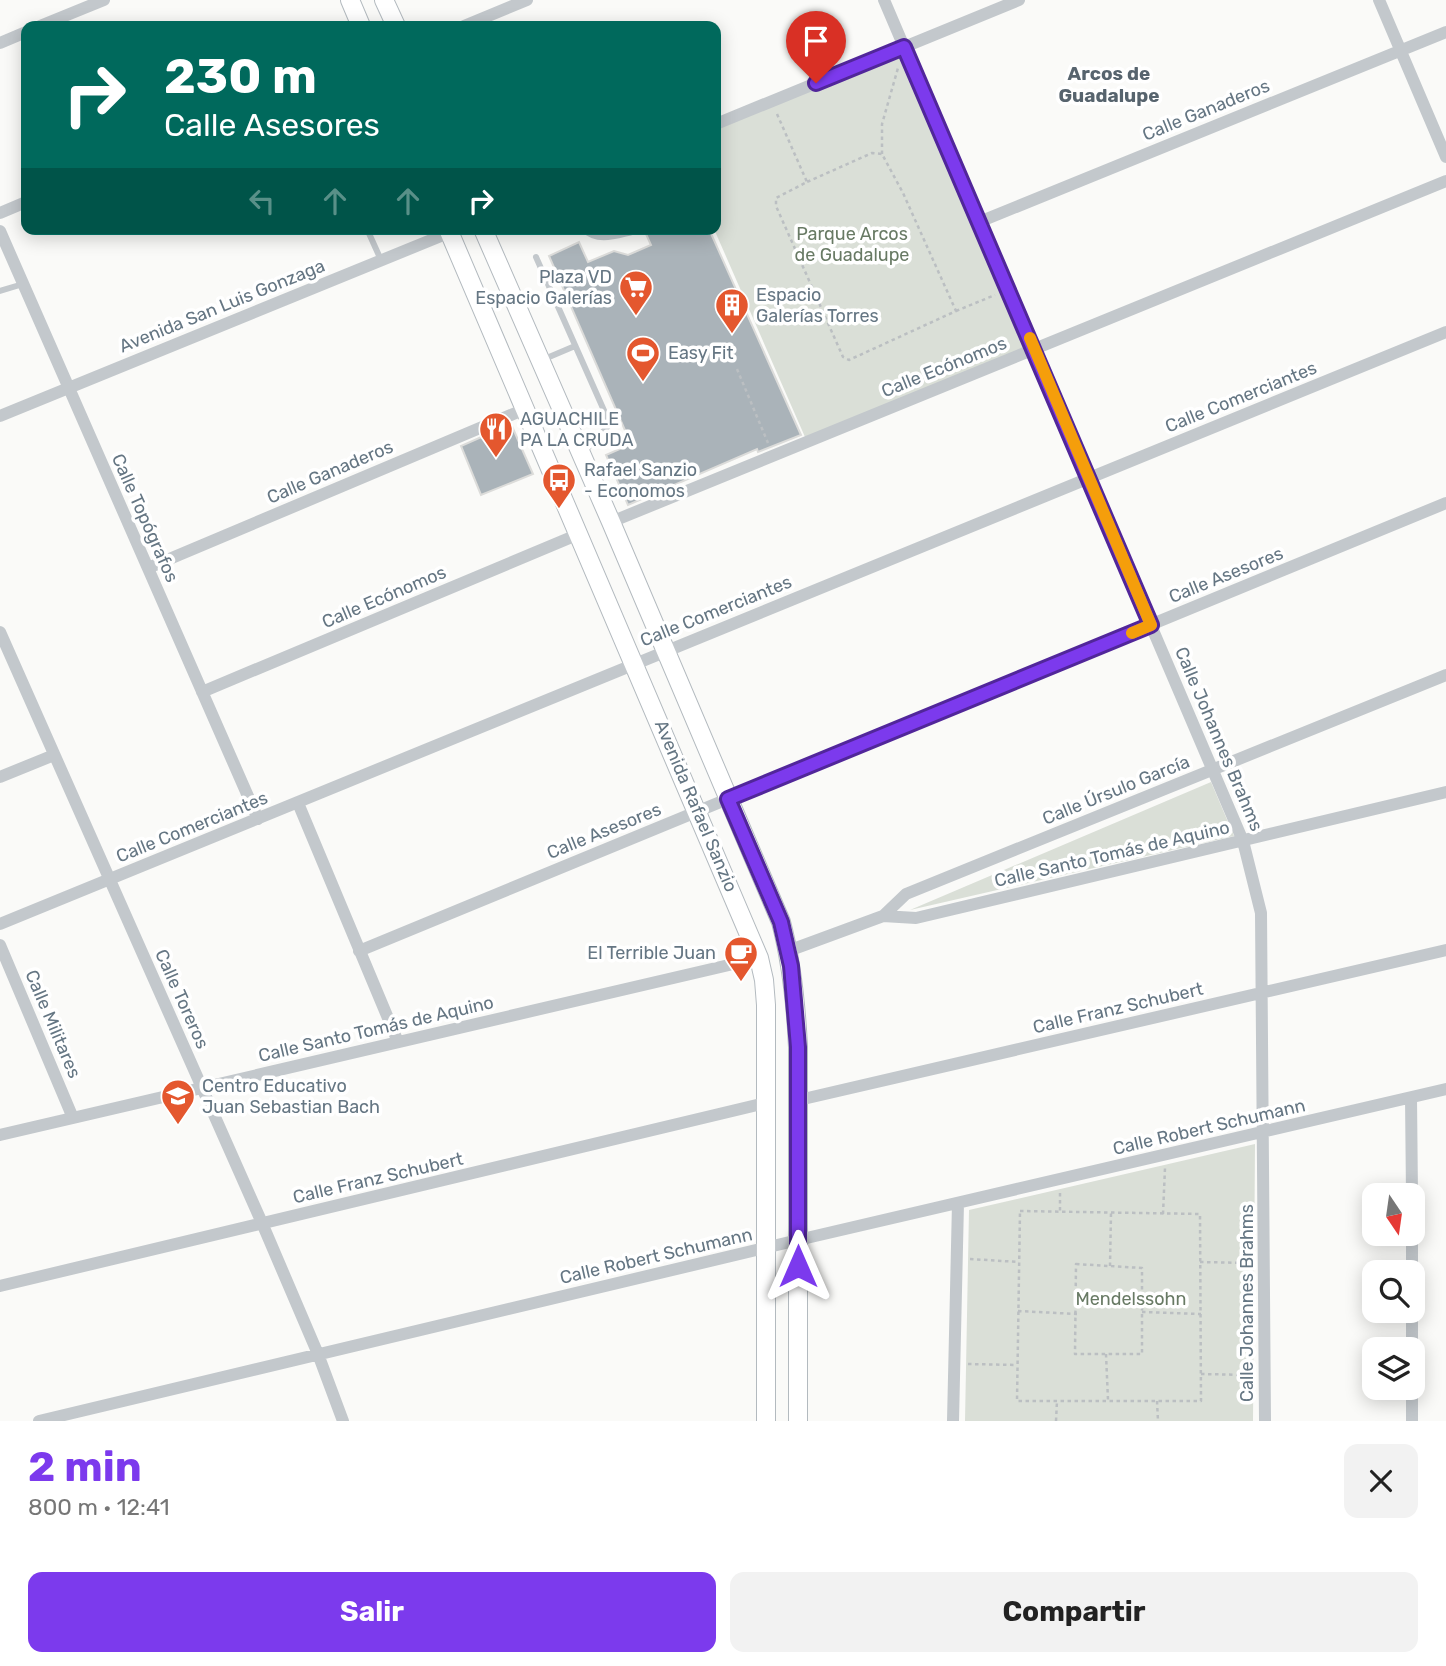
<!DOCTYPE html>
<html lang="es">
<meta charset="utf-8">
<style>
body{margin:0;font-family:Rubik,sans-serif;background:#f2f2f2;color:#222;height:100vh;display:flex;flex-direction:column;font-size:26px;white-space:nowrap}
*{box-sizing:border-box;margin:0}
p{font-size:23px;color:#767676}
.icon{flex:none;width:38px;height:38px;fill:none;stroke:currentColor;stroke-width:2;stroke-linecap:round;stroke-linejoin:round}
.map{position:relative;height:1421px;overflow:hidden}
.drawer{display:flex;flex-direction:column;background:#fff;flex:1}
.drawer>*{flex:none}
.hud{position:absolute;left:21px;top:21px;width:700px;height:214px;border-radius:14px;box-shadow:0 4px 18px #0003;background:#00695c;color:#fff;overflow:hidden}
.needle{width:46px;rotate:167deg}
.buttons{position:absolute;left:1362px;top:1183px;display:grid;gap:14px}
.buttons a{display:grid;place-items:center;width:63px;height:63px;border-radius:14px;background:#fff;box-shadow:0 4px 18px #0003;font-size:35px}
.pin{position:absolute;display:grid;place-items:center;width:60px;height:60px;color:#fff;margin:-72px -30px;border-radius:50% 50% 50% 0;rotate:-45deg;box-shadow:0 0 7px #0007}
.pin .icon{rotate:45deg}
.me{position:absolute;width:77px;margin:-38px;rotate:0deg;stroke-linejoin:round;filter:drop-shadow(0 0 5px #0008)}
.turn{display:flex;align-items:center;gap:24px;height:147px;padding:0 28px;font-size:32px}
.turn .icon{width:91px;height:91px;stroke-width:2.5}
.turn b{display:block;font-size:49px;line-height:60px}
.lanes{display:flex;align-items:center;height:66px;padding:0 28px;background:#0003;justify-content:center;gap:35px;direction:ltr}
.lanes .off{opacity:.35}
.round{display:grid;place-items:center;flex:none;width:74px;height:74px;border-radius:14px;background:#f2f2f2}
.headline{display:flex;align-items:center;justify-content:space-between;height:119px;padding:0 28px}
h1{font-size:42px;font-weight:700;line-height:52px;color:#7c3aed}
.cta{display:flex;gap:14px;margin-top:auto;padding:14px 28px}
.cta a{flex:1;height:80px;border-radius:14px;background:#7c3aed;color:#fff;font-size:28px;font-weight:700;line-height:80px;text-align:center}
.cta a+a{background:#f2f2f2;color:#222}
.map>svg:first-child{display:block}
.green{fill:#dadfd7}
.building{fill:#aab3b9;stroke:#dcdcda;stroke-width:2}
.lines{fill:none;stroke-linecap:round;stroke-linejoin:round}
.secondary-casing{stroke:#b3babf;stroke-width:20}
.path{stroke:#bbbfc2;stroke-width:2.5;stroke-dasharray:3.5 3.5;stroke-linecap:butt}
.service{stroke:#c3c8cc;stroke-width:6}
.minor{stroke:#c3c8cc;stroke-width:12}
.secondary{stroke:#fff;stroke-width:18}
.route-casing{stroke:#51269a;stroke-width:18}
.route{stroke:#7c3aed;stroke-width:12}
.slow{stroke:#f59e0b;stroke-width:12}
.labels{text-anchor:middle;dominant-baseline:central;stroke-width:7;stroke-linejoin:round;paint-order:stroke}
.street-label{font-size:18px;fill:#657683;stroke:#fff}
.park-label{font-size:18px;fill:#687a64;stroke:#fff}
.poi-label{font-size:18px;fill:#657683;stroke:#fff;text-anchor:start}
.neighbourhood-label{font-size:19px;font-weight:bold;fill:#57646e;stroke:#fff}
</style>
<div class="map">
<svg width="1446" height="1421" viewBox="0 0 1446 1421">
<rect width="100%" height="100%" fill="#fafaf8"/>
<path class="green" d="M 900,54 L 1029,348 L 805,437 L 714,229 L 716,229 L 716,129 Z
M 1211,782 L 1234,836 L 910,910 Z
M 1255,1144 L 1253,1421 L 965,1421 L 969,1210 Z"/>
<path class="building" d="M 657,229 L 709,229 L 801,435 L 758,452 L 757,449 L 628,505 L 606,455 L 631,444 L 549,256 L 579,242 L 588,262 L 614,251 L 628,255 L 651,245 L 646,234 Z
M 511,424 L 533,474 L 481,495 L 461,446 Z"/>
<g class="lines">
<g class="secondary-casing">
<path id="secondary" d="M 350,0 L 361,26
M 384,0 L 396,26
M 448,229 L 759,958 L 764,980 L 766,1005 L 766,1421
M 483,229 L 611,522 L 781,922 C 792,964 796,1004 798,1047 L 798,1421"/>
</g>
<path class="path" d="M 777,114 L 807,182 L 776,198 L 776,206 L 843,357 L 849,360 L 956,311 L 903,193 L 882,154 L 872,153 L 807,182
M 882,154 L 882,124 L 898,68
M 956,311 L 995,295
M 737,369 L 768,443
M 1060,1193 L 1060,1211
M 1020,1211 L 1200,1214 L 1201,1401 L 1017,1401 Z
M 1163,1214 L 1165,1168
M 970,1259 L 1019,1262
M 1200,1262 L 1250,1263
M 1076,1264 L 1142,1268 L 1142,1354 L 1075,1354 Z
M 1110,1266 L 1111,1213
M 1018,1311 L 1077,1314
M 1142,1312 L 1201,1314
M 1106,1354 L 1108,1400
M 968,1364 L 1017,1365
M 1201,1374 L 1250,1375
M 1157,1401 L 1158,1421
M 1056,1421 L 1057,1401"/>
<path class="service" d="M 367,229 L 381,260
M 583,229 C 598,243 615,236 632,232
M 536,257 L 610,424 L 583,453
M 0,291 L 23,284
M 542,360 L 575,346"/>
<path class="minor" d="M 884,0 L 1243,841 L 1261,913 L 1265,1421
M 1379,0 L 1446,157
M 40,26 L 104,0
M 464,26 L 527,0
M 0,43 L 26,32
M 716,124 L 1019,0
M 0,213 L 26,202
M 979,222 L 1446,32
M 0,231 L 258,819
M 0,416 L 458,229
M 611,522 L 1446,181
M 148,568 L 525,409
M 0,632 L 262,1223 L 318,1354 L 343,1421
M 202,692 L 579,534
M 0,777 L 54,755
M 298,803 L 398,1042
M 883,916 L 906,894 L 1446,675
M 0,924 L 1446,332
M 0,945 L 73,1118
M 359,951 L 1446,503
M 788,951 L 883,916 L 916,918 L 1446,792
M 1411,1098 L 1412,1195
M 799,1100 L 1446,950
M 0,1135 L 759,958
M 1412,1234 L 1412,1272
M 0,1286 L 765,1103
M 1412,1311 L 1412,1349
M 1412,1388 L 1412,1421
M 39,1421 L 798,1240 L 1446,1089
M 953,1421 L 958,1203"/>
<use href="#secondary" class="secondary"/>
</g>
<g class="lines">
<g class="route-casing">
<path id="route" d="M 798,1266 L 798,1047 L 791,966 L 781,922 L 728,799 L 1151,625 L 904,47 L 816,83"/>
</g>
<use href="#route" class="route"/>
<path class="slow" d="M 1030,338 L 1151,625 L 1132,633"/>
</g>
<defs>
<g id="supermarket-pin" transform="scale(1.75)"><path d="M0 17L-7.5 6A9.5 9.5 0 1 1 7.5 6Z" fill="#e4572e" stroke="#fff"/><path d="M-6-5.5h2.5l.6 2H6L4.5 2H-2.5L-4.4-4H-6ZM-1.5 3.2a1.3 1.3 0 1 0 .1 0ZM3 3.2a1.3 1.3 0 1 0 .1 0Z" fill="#fff"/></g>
<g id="building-pin" transform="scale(1.75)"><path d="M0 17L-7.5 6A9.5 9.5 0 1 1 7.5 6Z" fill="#e4572e" stroke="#fff"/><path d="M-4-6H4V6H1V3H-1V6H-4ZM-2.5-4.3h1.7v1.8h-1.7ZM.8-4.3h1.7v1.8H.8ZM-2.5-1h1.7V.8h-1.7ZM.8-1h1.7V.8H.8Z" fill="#fff"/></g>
<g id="stadium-pin" transform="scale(1.75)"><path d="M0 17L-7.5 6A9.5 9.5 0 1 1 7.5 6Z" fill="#e4572e" stroke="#fff"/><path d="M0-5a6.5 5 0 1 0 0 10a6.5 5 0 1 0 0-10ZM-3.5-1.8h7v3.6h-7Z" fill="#fff"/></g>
<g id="restaurant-pin" transform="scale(1.75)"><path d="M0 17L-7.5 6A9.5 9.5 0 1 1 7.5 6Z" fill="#e4572e" stroke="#fff"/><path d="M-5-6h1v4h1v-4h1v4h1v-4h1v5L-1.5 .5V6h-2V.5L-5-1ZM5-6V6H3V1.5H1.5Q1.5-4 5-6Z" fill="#fff"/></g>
<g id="bus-pin" transform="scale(1.75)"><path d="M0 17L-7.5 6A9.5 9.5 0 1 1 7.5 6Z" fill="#e4572e" stroke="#fff"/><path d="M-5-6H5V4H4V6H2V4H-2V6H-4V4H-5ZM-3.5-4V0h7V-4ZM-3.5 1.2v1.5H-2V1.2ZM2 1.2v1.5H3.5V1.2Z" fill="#fff"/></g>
<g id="cafe-pin" transform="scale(1.75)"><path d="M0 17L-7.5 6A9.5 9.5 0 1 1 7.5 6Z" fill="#e4572e" stroke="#fff"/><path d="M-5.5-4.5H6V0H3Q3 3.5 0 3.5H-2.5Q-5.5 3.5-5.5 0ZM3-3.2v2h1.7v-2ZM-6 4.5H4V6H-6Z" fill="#fff"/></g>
<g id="school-pin" transform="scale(1.75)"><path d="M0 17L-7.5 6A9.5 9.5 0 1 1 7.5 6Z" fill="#e4572e" stroke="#fff"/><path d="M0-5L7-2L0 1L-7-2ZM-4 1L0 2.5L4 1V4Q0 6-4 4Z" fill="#fff"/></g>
</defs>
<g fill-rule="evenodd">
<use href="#supermarket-pin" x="636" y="287"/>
<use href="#building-pin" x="732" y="305"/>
<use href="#stadium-pin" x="643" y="353"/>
<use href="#restaurant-pin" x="496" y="429"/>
<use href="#bus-pin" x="559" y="480"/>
<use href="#cafe-pin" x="741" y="953"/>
<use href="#school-pin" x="178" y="1096"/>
</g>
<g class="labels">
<g class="street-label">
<text transform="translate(1206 110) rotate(-22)">Calle Ganaderos</text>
<text transform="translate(222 306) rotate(-22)">Avenida San Luis Gonzaga</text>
<text transform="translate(944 367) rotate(-22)">Calle Ecónomos</text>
<text transform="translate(1241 397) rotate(-22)">Calle Comerciantes</text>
<text transform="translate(330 472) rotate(-23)">Calle Ganaderos</text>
<text transform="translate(145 518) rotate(66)">Calle Topógrafos</text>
<text transform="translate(1226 575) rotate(-22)">Calle Asesores</text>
<text transform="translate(384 597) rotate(-23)">Calle Ecónomos</text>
<text transform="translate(716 611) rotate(-22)">Calle Comerciantes</text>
<text transform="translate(1219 739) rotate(67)">Calle Johannes Brahms</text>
<text transform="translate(1116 790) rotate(-22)">Calle Úrsulo García</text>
<text transform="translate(696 806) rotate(67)">Avenida Rafael Sanzio</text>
<text transform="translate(192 827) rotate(-22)">Calle Comerciantes</text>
<text transform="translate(604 831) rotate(-22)">Calle Asesores</text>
<text transform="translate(1112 854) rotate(-13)">Calle Santo Tomás de Aquino</text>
<text transform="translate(182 999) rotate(66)">Calle Toreros</text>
<text transform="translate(1118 1008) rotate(-13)">Calle Franz Schubert</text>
<text transform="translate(53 1024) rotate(67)">Calle Militares</text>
<text transform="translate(376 1029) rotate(-13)">Calle Santo Tomás de Aquino</text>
<text transform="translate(1209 1127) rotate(-13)">Calle Robert Schumann</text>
<text transform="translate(378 1178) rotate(-13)">Calle Franz Schubert</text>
<text transform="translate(656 1256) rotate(-13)">Calle Robert Schumann</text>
<text transform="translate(1247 1303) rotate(-90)">Calle Johannes Brahms</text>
</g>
<g class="park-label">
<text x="852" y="234">Parque Arcos<tspan x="852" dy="21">de Guadalupe</tspan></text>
<text x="1131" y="1299">Mendelssohn</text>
</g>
<g class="poi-label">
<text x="612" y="277" text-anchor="end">Plaza VD<tspan x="612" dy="21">Espacio Galerías</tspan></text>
<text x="756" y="295">Espacio<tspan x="756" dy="21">Galerías Torres</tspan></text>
<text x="668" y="353">Easy Fit</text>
<text x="520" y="419">AGUACHILE<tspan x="520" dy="21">PA LA CRUDA</tspan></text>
<text x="584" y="470">Rafael Sanzio<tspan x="584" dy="21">- Economos</tspan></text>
<text x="716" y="953" text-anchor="end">El Terrible Juan</text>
<text x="202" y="1086">Centro Educativo<tspan x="202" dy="21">Juan Sebastian Bach</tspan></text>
</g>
<g class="neighbourhood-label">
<text x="1109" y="73">Arcos de<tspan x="1109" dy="22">Guadalupe</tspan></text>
</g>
</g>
</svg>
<div class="buttons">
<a><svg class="needle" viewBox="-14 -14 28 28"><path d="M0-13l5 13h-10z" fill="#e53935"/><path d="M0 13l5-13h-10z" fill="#767676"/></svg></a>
<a><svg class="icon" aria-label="search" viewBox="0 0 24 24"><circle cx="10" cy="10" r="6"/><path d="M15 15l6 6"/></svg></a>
<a><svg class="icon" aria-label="layers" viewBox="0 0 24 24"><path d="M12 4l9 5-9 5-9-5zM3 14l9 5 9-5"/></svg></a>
</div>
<div class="pin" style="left:816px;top:83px;background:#d93025"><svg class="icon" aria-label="arrive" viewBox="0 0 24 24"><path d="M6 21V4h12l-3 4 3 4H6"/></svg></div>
<svg class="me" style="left:798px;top:1266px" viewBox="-20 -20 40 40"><path d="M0-17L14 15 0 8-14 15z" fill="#7c3aed" stroke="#fff" stroke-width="4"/></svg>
<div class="hud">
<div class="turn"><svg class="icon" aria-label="right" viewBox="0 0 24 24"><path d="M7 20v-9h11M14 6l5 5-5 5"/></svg><div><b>230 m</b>Calle Asesores</div></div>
<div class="lanes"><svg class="icon off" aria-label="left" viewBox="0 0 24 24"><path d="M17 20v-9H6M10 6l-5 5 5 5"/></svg><svg class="icon off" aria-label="ahead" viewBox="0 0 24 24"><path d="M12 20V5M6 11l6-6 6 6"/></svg><svg class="icon off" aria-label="ahead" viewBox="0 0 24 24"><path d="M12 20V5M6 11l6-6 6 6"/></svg><svg class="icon" aria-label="right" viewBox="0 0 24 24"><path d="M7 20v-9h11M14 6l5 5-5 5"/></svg></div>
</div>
</div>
<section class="drawer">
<div class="headline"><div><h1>2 min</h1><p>800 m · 12:41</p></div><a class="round"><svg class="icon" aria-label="close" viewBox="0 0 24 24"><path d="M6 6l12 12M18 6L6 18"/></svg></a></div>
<div class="cta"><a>Salir</a><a>Compartir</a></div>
</section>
